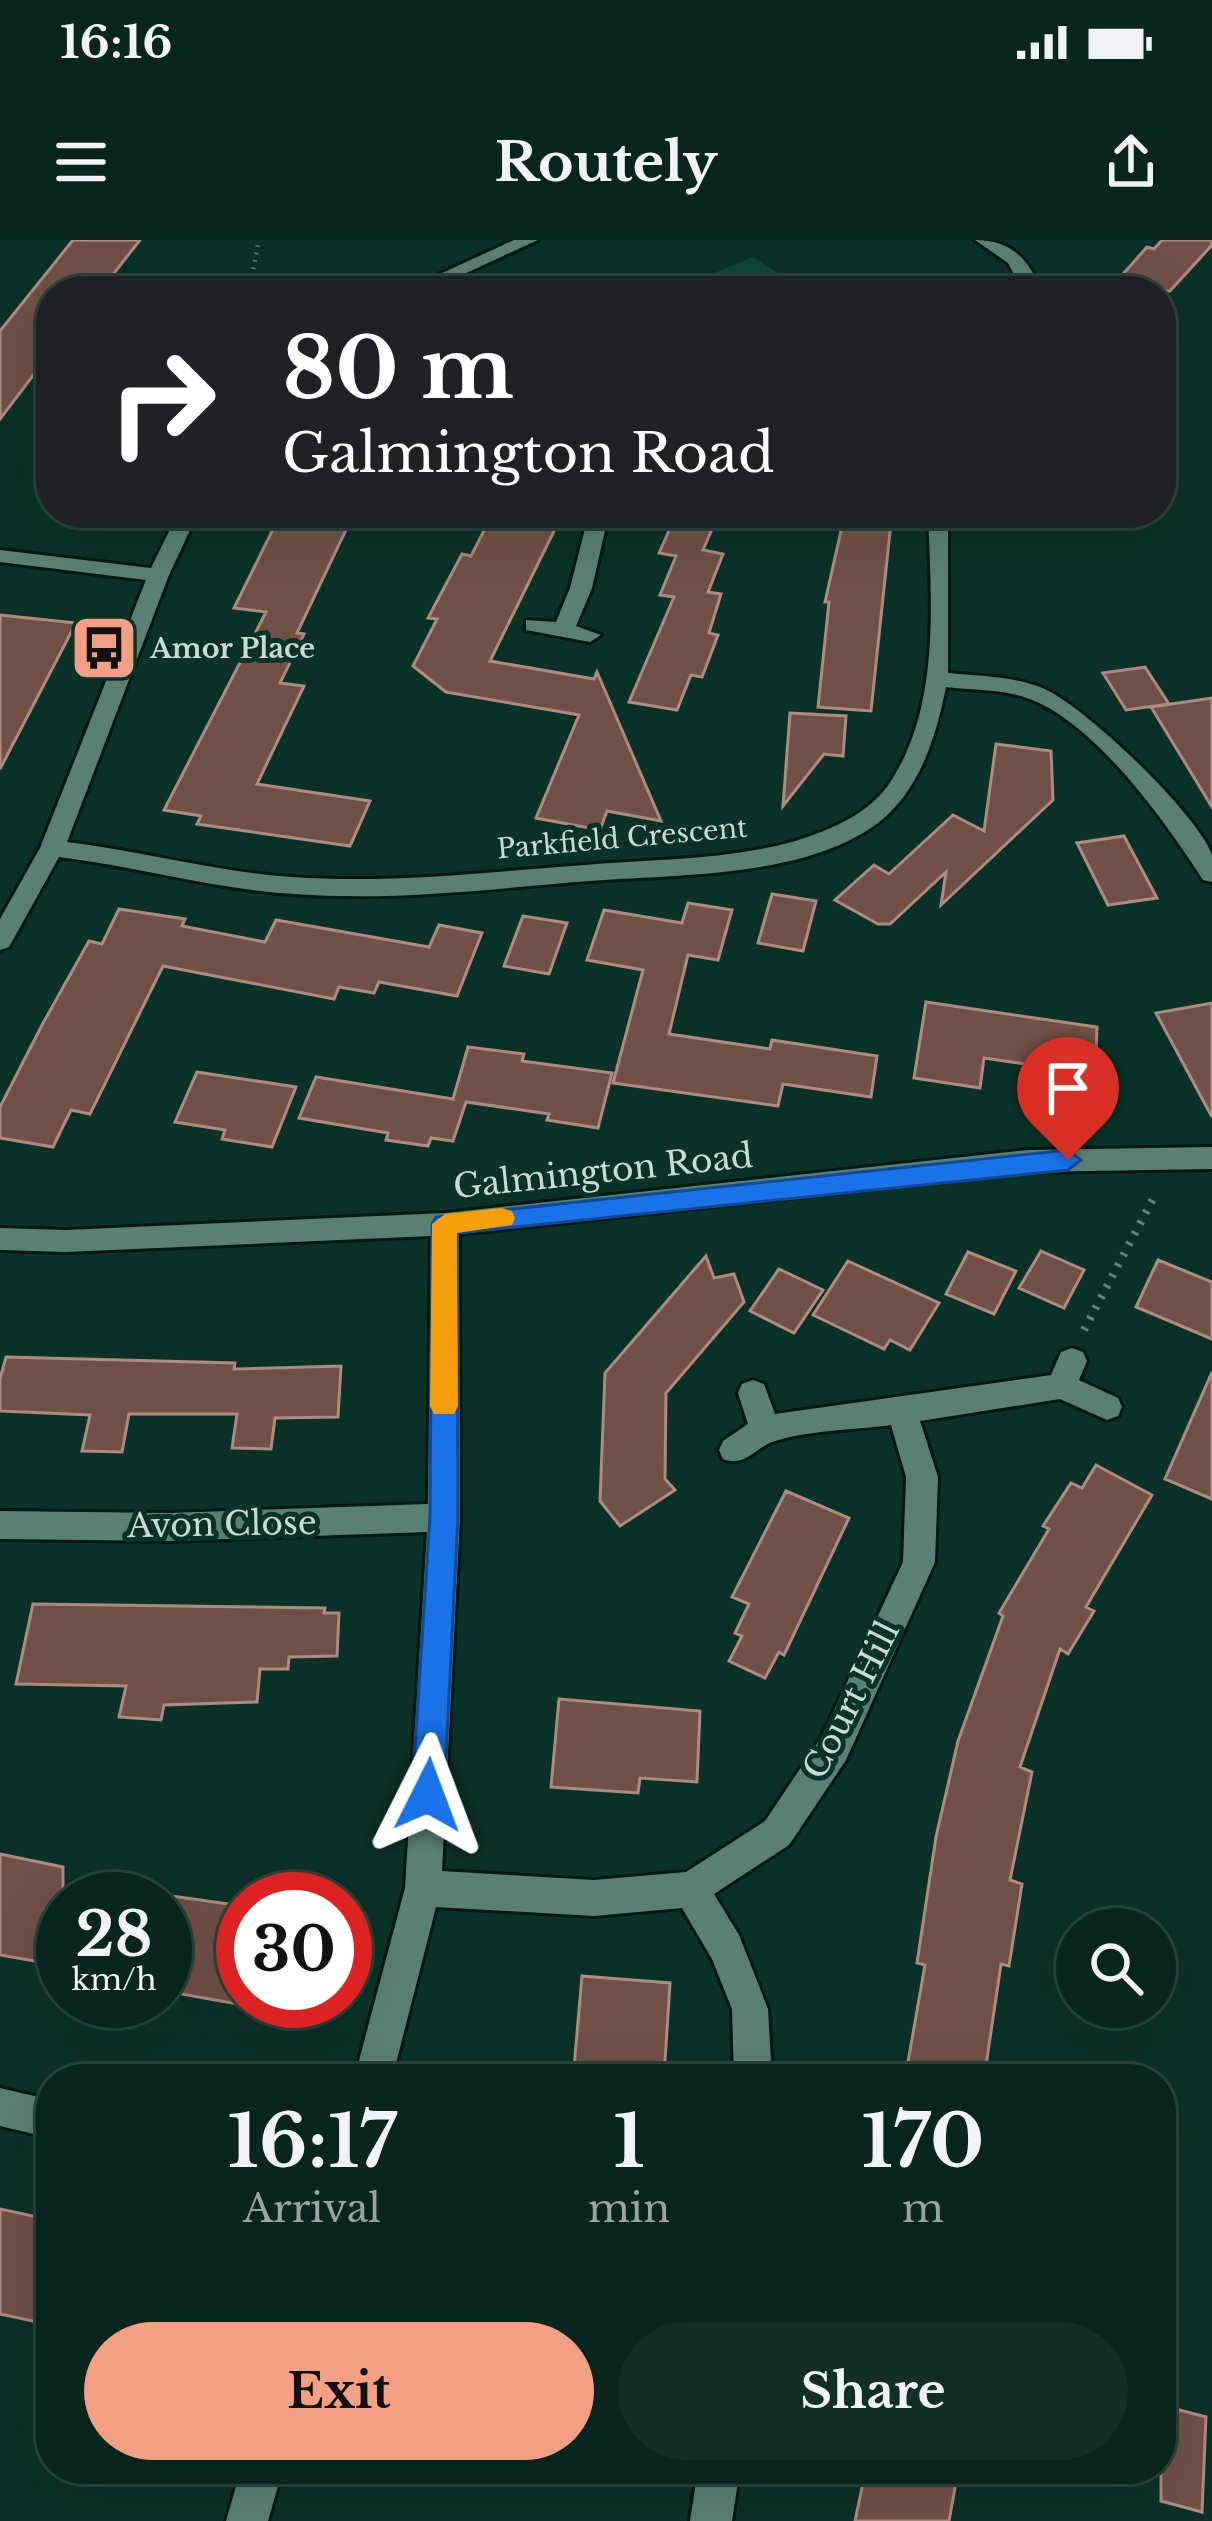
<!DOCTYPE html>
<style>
body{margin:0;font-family:"Libre Baskerville",serif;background:#112e27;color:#f1f3f6;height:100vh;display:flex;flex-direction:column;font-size:45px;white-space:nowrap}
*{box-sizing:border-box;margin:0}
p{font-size:39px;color:#98a5a4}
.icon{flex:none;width:66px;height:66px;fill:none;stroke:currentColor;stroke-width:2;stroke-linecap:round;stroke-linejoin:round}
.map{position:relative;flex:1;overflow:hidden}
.sheet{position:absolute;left:36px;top:1824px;width:1140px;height:420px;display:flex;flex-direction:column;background:#08261e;border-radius:48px;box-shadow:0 12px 48px #0002,0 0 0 3px #29433c}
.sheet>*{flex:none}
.guide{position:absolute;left:36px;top:36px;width:1140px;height:252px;border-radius:48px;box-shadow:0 12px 48px #0002,0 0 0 3px #29433c;background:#202124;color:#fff;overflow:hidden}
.fabs{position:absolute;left:1056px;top:1668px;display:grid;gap:24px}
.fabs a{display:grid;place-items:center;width:120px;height:120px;border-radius:50%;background:#08261e;box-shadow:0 12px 48px #0002,0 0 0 3px #29433c;font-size:60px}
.speed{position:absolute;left:36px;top:1632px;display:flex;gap:24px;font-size:60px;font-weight:700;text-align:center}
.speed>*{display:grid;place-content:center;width:156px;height:156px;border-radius:50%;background:#08261e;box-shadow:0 12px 48px #0002,0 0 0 3px #29433c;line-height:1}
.speed small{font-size:30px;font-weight:400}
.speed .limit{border:18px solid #d22;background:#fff;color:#111}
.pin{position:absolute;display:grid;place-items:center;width:102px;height:102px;color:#fff;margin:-123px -51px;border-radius:50% 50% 50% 0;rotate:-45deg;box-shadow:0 0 12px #0007}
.pin .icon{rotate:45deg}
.me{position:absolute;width:132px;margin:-66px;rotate:3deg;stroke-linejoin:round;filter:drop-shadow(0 0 9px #0008)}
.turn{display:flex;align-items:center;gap:42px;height:252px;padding:0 48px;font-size:54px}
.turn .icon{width:156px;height:156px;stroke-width:2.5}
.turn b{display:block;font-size:84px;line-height:102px}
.eta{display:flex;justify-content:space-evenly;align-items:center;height:204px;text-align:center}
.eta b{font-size:72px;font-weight:800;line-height:84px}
.button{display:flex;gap:24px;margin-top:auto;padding:24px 48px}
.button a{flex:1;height:138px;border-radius:72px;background:#f39f84;color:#111;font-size:48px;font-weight:800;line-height:138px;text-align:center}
.button a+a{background:#112e27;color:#f1f3f6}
.status{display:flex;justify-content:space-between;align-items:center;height:84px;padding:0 60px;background:#08261e;direction:ltr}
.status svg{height:33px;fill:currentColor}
header{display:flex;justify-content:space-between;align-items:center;height:156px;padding:0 48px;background:#08261e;font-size:54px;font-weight:800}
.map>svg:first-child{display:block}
.green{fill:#0e483a}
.building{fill:#715147;stroke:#ae8a7f;stroke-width:3}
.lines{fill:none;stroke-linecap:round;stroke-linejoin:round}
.street-casing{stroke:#001811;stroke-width:6}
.path-far1{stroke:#638179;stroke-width:4.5;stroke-dasharray:1.5 6;stroke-linecap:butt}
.path{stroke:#638179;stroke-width:8;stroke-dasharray:3 9;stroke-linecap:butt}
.street{fill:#5a8073;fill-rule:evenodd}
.route{fill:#1a73e8;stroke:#114b97;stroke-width:3}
.slow{fill:#f59e0b}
.labels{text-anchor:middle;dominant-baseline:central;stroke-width:10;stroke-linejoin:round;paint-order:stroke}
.far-poi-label{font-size:27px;font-weight:bold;fill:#c8dbd4;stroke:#0b3228;text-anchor:start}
.far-street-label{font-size:27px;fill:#c8dbd4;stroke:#0b3228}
.street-label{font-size:33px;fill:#c8dbd4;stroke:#0b3228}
</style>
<div class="status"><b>16:16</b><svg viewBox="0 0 49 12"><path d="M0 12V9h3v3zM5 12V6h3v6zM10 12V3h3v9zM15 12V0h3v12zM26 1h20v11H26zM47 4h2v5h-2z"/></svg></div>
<header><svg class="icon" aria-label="menu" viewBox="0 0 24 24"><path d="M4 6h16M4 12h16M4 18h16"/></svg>Routely<svg class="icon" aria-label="share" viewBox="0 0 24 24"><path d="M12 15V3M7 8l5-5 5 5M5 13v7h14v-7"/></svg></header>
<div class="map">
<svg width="1212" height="2281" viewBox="0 0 1212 2281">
<rect width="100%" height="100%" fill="#0b3228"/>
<path class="green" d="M 753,17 L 806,51 L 669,51 Z"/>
<path class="building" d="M 73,0 L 140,0 L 100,51 L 51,51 L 51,112 L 0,179 L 0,91 Z
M 1162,0 L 1212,0 L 1212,5 L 1170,51 L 1108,51 L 1147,7 L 1154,9 Z
M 281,273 L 354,273 L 297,393 L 304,394 L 280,443 L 304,446 L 257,544 L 370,561 L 350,606 L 197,584 L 201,576 L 164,570 L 266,372 L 234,368 Z
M 493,273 L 563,273 L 490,421 L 594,439 L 597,432 L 661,581 L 607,571 L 600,590 L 536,578 L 579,475 L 446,452 L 413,426 L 437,379 L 428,378 L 462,314 L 471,316 Z
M 677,273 L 719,273 L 703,310 L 723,314 L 708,352 L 721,354 L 709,393 L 718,395 L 702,437 L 691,435 L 677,470 L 629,462 L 674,357 L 660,355 L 676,316 L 659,313 Z
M 845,273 L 892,273 L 871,471 L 818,467 L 829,362 L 825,362 Z
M 0,375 L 76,383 L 0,529 Z
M 1145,427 L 1169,464 L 1126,470 L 1103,433 Z
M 1212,458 L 1212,567 L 1151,467 Z
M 790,473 L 846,476 L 843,516 L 824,514 L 783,566 Z
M 996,504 L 1051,511 L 1053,560 L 941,665 L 946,632 L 890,684 L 878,684 L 835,660 L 874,625 L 889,634 L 953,575 L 984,591 Z
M 1124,596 L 1157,658 L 1108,665 L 1077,603 Z
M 772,654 L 816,661 L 803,711 L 758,703 Z
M 688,663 L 732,670 L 718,720 L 688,715 L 669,794 L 770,809 L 772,800 L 877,816 L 871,857 L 783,844 L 778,866 L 613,843 L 643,730 L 587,720 L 604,670 L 682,683 Z
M 119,669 L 185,679 L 182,686 L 265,702 L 276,680 L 429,707 L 439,685 L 482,693 L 457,756 L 379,742 L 374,753 L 339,747 L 334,759 L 163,726 L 90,874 L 71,870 L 53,907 L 0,898 L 0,867 L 42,785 L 89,701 L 102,704 Z
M 523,676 L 567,683 L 549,734 L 504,726 Z
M 926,762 L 1097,787 L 1095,834 L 984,818 L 980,848 L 914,838 Z
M 1212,763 L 1212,877 L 1156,773 Z
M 468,807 L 524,814 L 522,821 L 612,833 L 598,888 L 547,880 L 549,874 L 466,862 L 453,901 L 431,898 L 428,906 L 386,900 L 388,893 L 299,878 L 316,837 L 453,859 Z
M 197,832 L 296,847 L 272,907 L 222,899 L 225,890 L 175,882 Z
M 1041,1011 L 1084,1030 L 1064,1068 L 1019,1048 Z
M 968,1012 L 1016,1031 L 994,1074 L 946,1054 Z
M 706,1016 L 714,1038 L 734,1034 L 744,1062 L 666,1153 L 665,1239 L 675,1250 L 620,1286 L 600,1261 L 605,1133 Z
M 1158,1020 L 1212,1042 L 1212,1099 L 1136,1067 Z
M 848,1021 L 939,1063 L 910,1110 L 890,1100 L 884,1109 L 813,1075 Z
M 779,1029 L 823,1050 L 794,1093 L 750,1071 Z
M 6,1117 L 235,1123 L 234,1129 L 341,1126 L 338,1177 L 275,1178 L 271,1209 L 232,1208 L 237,1174 L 129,1174 L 122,1212 L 82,1211 L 90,1175 L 0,1171 L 0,1139 Z
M 1212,1132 L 1212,1259 L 1165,1239 Z
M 1096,1225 L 1152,1255 L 1086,1367 L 1094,1371 L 1068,1414 L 1060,1409 L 1020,1527 L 1032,1532 L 1010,1640 L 1022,1644 L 1009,1726 L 1001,1724 L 984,1839 L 905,1839 L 925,1725 L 917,1723 L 936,1597 L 958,1501 L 1003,1376 L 999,1373 L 1049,1289 L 1043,1286 L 1071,1243 L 1082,1248 Z
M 786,1251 L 849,1278 L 784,1415 L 779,1412 L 765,1438 L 729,1421 L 742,1396 L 735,1393 L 749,1364 L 732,1357 Z
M 33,1364 L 325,1368 L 324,1373 L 339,1373 L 337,1416 L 289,1417 L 288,1429 L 260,1429 L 257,1462 L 164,1465 L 161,1480 L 119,1477 L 126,1446 L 16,1444 Z
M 559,1459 L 700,1471 L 697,1542 L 640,1538 L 638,1553 L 551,1547 Z
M 0,1614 L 63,1627 L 63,1726 L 0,1715 Z
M 165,1655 L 243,1666 L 243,1765 L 165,1751 Z
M 582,1736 L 670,1743 L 664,1837 L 573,1839 Z
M 0,1969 L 51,1980 L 51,2085 L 0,2074 Z
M 1161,2165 L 1206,2177 L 1202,2272 L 1161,2261 Z
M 866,2229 L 923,2229 L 956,2242 L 949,2281 L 855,2281 Z"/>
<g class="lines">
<g class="street-casing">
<path id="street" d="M 514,0 L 538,0 L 427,51 L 403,51 Z
M 975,0 C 1010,0 1029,18 1041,51 L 1023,51 L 1008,23 Z
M 178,273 L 198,273 L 169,335 L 67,602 C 142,611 216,632 292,637 C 389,644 487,632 584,625 C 653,619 725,620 792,602 C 829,591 870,574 891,541 C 941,464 931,360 928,273 L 948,273 L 948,433 C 978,436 1011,436 1040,447 C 1081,462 1198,574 1212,615 C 1212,622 1212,634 1212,642 L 1203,640 C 1165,581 1091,476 1021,456 C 997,449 970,450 946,447 C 936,497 920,550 878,583 C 802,640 667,634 576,642 C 483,650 388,661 294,654 C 214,649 138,627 59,617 L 9,707 L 0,710 L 0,679 L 40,608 L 146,340 L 0,322 L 0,310 L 151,328 Z
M 589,273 L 609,273 L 592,348 L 576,386 L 601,395 L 590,402 L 526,390 L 526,380 L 556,382 L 570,348 Z
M 1212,907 L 1212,929 L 1028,932 L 459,994 L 460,1277 L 442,1631 L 594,1640 L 686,1632 L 765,1581 L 822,1496 L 903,1322 L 906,1237 L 891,1185 C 854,1190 811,1190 775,1201 C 755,1207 746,1228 723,1219 L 719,1210 L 723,1201 L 748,1184 L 738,1153 L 742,1144 L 753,1140 L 764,1144 L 775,1174 L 1051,1135 L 1061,1112 L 1072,1108 L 1083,1112 L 1087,1121 L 1079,1140 L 1118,1158 L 1122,1167 L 1118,1176 L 1107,1180 L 1060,1159 L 920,1181 L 938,1237 L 935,1322 L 846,1520 L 789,1605 L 714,1654 L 739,1695 L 768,1769 L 772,1839 L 734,1839 L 732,1769 L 712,1719 L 682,1668 L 594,1676 L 436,1667 L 392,1839 L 354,1839 L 405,1648 L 427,1292 L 168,1301 L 0,1299 L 0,1271 L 168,1273 L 428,1264 L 431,996 L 66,1012 L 0,1010 L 0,988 L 66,990 L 445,973 L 1028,910 Z
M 0,1848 L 51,1860 L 51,1898 L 0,1886 Z
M 241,2229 L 283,2229 L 268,2281 L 226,2281 Z
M 698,2229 L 740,2229 L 732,2281 L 690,2281 Z"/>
</g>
<path class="path-far1" d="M 249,51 L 259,0"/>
<path class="path" d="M 1084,1090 L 1155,955"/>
<use href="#street" class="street"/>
</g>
<path class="route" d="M 1068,910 L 1081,920 L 1068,930 L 457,993 L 458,1276 L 444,1555 L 439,1566 L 428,1571 L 417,1566 L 412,1555 L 430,1276 L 432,984 L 436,977 Z"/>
<path class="slow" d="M 502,968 L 512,971 L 515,978 L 512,985 L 457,993 L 458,1166 L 454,1174 L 434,1174 L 430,1166 L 432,984 L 445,974 Z"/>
<defs>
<g id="bus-square" transform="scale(3.45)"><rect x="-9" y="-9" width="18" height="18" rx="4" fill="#f39f84" stroke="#0b3228"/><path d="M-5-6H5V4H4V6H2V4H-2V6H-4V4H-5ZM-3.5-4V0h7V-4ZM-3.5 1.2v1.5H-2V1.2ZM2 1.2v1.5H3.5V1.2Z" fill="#111"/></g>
</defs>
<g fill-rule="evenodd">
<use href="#bus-square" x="104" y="408"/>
</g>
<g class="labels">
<g class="far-poi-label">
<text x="150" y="408">Amor Place</text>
</g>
<g class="far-street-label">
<text transform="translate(622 598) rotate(-5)">Parkfield Crescent</text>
</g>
<g class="street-label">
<text transform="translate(603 931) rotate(-6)">Galmington Road</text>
<text transform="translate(222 1284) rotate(-1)">Avon Close</text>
<text transform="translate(851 1460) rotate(-63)">Court Hill</text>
</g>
</g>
</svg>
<div class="fabs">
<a><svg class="icon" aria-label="search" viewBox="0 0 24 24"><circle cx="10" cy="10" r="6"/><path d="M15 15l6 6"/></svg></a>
</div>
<div class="speed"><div>28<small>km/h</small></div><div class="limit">30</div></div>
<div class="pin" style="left:1068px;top:920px;background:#d93025"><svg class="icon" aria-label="arrive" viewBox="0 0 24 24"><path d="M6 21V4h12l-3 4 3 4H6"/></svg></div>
<svg class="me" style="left:428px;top:1555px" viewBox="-20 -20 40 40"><path d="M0-17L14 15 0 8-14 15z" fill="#1a73e8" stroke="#fff" stroke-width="4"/></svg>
<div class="guide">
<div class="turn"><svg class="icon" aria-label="right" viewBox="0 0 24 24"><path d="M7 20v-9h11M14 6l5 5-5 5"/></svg><div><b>80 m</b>Galmington Road</div></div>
</div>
<section class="sheet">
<div class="eta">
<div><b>16:17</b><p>Arrival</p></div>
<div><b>1</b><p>min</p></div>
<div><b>170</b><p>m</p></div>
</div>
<div class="button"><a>Exit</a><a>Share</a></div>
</section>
</div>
